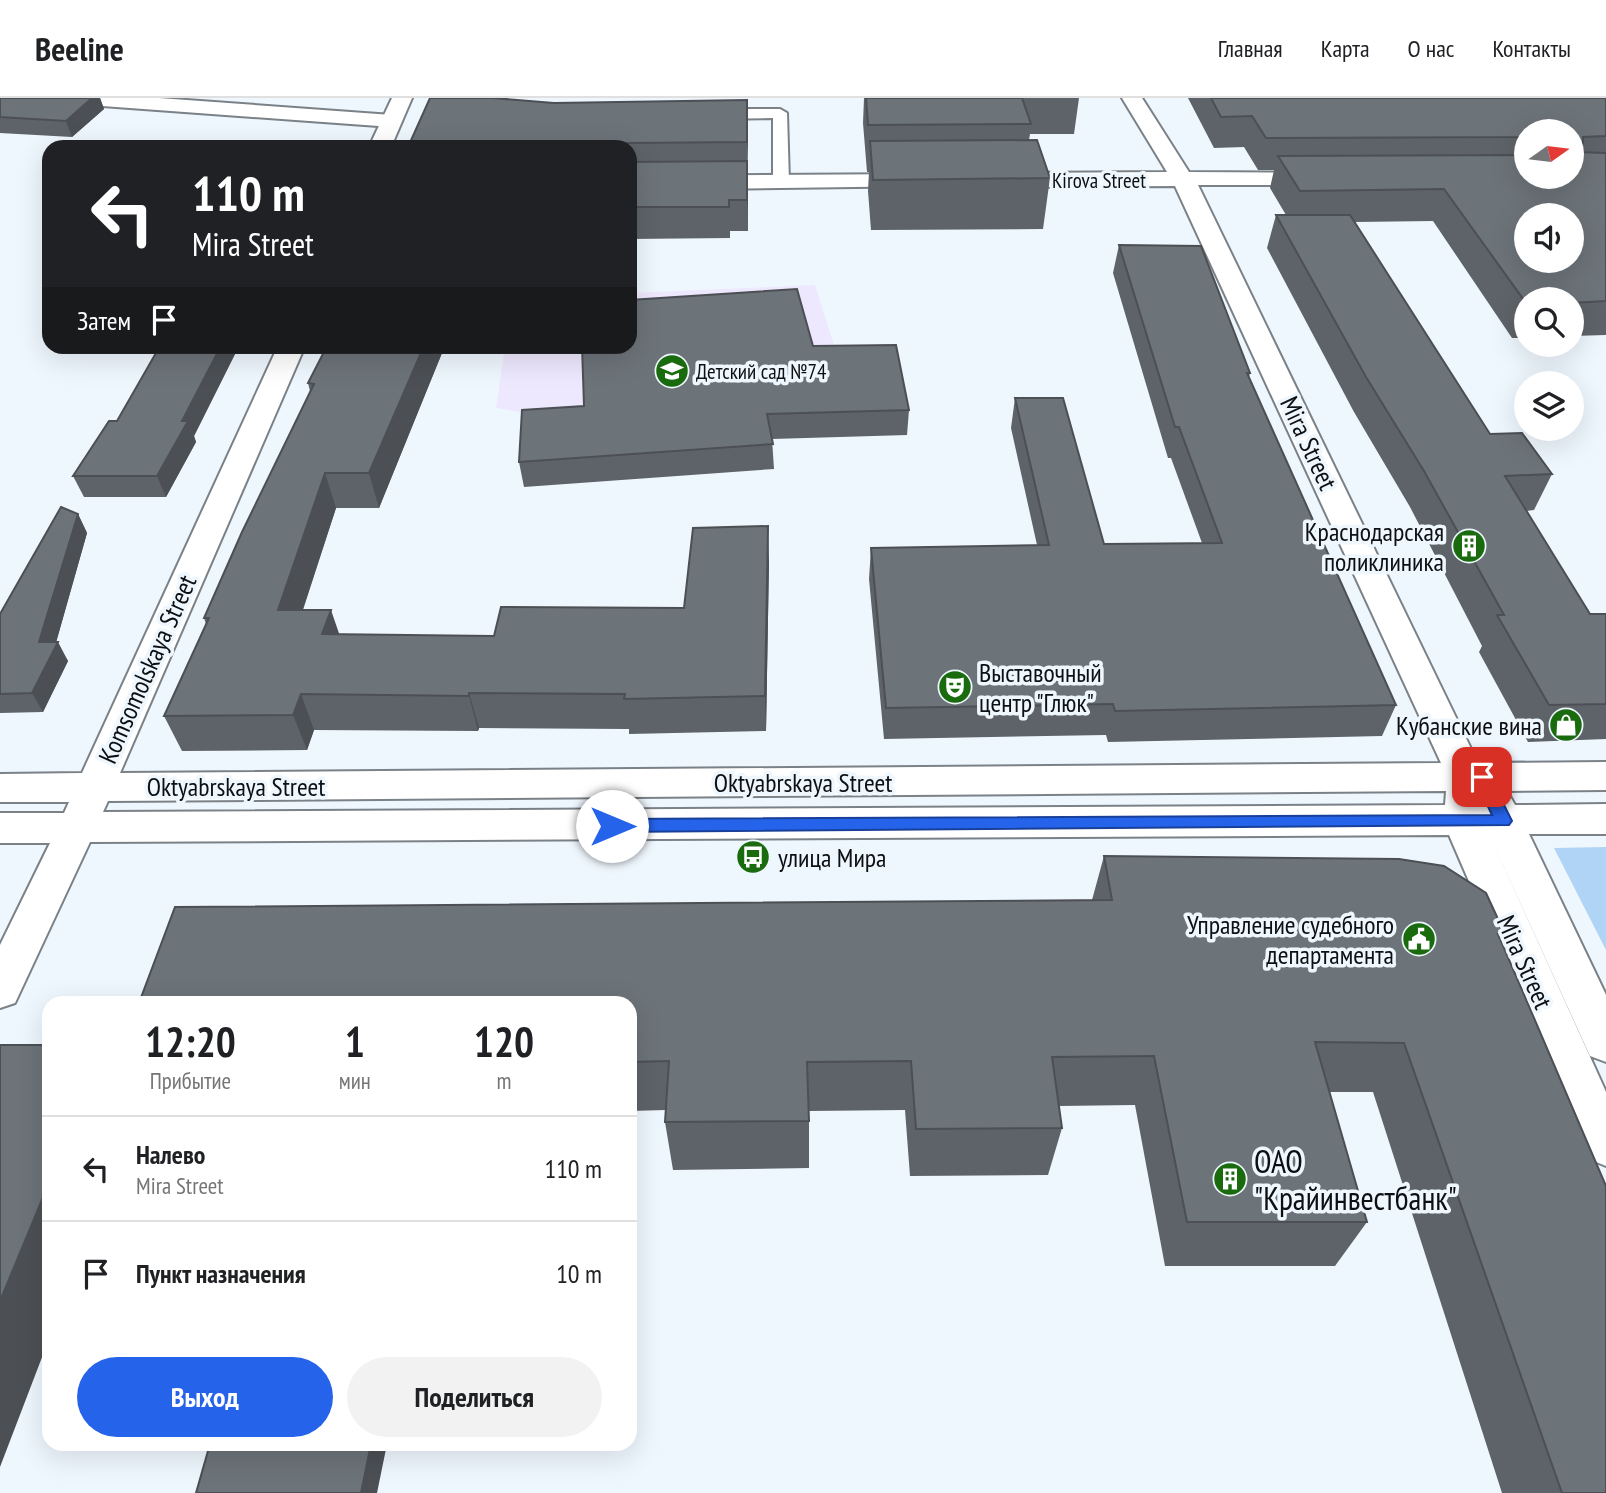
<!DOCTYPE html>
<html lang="ru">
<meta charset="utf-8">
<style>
body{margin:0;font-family:"PT Sans Narrow",sans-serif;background:#f2f2f2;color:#202124;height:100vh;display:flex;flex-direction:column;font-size:26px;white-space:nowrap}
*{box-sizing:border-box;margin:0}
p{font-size:23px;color:#757577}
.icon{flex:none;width:38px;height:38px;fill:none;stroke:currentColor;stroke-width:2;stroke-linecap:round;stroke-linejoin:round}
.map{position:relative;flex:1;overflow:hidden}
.sheet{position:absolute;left:42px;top:898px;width:595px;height:455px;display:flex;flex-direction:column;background:#fff;border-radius:21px;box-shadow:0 7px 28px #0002}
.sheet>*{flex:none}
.banner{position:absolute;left:42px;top:42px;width:595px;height:214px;border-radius:21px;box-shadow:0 7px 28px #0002;background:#202124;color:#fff;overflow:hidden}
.needle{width:46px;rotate:76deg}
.fabs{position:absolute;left:1514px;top:21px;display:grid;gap:14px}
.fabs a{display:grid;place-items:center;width:70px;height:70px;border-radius:50%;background:#fff;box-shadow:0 7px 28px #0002;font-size:35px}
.pin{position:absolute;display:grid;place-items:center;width:60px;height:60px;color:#fff;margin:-30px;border-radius:14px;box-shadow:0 4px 10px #0006}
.me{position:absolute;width:77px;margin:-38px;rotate:90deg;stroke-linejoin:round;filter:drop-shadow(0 0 5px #0008)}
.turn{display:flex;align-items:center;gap:24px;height:147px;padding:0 35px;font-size:32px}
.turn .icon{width:91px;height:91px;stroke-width:2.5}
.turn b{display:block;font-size:49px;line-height:60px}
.then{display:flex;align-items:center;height:66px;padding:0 35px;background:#0003;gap:14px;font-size:26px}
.eta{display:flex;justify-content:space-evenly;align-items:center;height:119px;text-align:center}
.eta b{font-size:42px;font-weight:800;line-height:49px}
.cta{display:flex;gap:14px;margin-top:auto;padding:14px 35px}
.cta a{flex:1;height:80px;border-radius:42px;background:#2563eb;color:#fff;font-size:28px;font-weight:800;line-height:80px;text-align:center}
.cta a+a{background:#f2f2f2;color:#202124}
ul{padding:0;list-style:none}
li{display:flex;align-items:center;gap:21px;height:105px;padding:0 35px;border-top:2px solid #e0e0e0}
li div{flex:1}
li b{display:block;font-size:26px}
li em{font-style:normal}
header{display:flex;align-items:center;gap:42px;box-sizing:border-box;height:98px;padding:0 35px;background:#fff;border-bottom:2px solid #e0e0e0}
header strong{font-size:33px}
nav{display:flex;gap:38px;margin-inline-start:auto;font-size:24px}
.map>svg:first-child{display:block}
.education{fill:#eee8fe}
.green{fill:#b0d4f5}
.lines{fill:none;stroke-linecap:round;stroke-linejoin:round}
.lane-casing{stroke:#7a8187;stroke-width:4}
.street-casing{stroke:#7a8187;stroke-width:4}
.secondary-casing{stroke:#7a8187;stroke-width:4}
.lane{fill:#fff;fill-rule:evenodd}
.street{fill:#fff;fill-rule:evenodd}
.secondary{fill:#fff;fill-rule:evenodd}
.wall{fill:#5d6368;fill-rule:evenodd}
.shaded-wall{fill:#4c5055}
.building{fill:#6c7379;stroke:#4c5055;stroke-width:2;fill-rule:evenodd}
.route{fill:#2563eb;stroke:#184099;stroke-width:2}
.labels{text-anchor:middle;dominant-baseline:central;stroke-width:7;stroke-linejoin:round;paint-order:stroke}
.far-street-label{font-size:21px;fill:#0d1012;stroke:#eff7fe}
.far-poi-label{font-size:21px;fill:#0d1012;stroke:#eff7fe;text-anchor:start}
.street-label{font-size:26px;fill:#0d1012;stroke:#eff7fe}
.poi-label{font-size:26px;fill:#0d1012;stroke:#eff7fe;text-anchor:end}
.near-poi-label{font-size:32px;fill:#0d1012;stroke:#eff7fe;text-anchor:start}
</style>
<header>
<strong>Beeline</strong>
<nav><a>Главная</a><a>Карта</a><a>О нас</a><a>Контакты</a></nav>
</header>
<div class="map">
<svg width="1606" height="1395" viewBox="0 0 1606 1395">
<rect width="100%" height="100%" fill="#eff7fe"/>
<path class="education" d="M 815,187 L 850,297 L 544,318 L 496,310 L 505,249 L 630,248 L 630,195 Z"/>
<path class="green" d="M 1606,749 L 1606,852 L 1554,750 Z"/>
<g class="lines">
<g class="lane-casing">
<path id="lane" d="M 780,11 L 787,15 L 789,84 L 781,89 L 773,84 L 773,20 L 709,21 L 701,16 L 709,11 Z"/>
</g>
<g class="street-casing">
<path id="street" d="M 65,0 L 159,0 L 392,17 L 402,23 L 392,29 L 75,6 Z"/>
</g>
<g class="secondary-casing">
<path id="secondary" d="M 392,0 L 412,0 L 391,49 L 369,49 Z
M 1122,0 L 1142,0 L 1189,74 L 1332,75 L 1335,80 L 1324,87 L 1198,87 L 1478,665 L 1606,664 L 1606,692 L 1507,693 L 1515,707 L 1606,706 L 1606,736 L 1529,736 L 1606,897 L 1606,964 L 1590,958 L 1489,736 L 1606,994 L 1606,1068 L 1589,1061 L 1449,737 L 90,744 L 15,905 L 0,910 L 0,847 L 50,745 L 0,745 L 0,715 L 64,715 L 69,704 L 0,704 L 0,676 L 82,675 L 278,248 L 305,248 L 120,675 L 1441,665 L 1175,88 L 996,89 L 985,82 L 996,75 L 1167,74 ZM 1446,693 L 1445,707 L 103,714 L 108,703 Z
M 922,76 L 930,78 L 933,83 L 930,88 L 630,92 L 630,78 Z"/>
</g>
<use href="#lane" class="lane"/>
<use href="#street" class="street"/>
<use href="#secondary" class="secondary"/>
</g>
<path class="wall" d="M 0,0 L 100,0 L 104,11 L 72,39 L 0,35 Z
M 430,0 L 508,0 L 508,1 L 554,5 L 747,2 L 748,133 L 730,133 L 730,140 L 630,141 L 630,49 L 408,49 Z
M 864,0 L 1079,0 L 1074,36 L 1030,36 L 1029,42 L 1050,80 L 1043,131 L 871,132 L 868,93 L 869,74 L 867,74 L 863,25 Z
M 1188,0 L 1606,0 L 1606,237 L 1572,238 L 1572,201 L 1526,201 L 1526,240 L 1512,240 L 1433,123 L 1355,124 L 1490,336 L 1552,376 L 1534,412 L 1526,413 L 1590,516 L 1606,516 L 1606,641 L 1528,644 L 1479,554 L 1482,548 L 1410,409 L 1354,314 L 1267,150 L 1276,117 L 1286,117 L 1270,90 L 1274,72 L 1258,72 L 1244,49 L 1214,50 ZM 1526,33 L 1572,33 L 1526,79 Z
M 1119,147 L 1250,275 L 1249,279 L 1396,607 L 1382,638 L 1108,644 L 1106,637 L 884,641 L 869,481 L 871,450 L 1037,447 L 1011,330 L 1015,300 L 1104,446 L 1202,445 L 1171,360 L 1168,360 L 1113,175 Z
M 134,248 L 239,248 L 194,338 L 196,344 L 166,399 L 84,399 L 73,378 L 117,323 L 160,250 Z
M 327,248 L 444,248 L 444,250 L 379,410 L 336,410 L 303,512 L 339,536 L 494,538 L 684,510 L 769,463 L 766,633 L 629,636 L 629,631 L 479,630 L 478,633 L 314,632 L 307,652 L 182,653 L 164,618 L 206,526 L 204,520 L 310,293 L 308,285 Z
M 813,248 L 909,312 L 907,337 L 772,341 L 774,371 L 524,389 L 519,364 L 584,308 Z
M 78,416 L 87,435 L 56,544 L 68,563 L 43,614 L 0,615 L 0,516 Z
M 1104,758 L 1505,836 L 1501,843 L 1606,1395 L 1502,1395 L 1373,994 L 1329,994 L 1367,1124 L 1335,1168 L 1165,1168 L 1135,1007 L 1059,1008 L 1062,1030 L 1048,1077 L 910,1078 L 905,1012 L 809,1013 L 809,1070 L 673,1072 L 665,1024 L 666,1012 L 630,1013 L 630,905 L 1092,802 Z"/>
<path class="shaded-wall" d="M 92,0 L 100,0 L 104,11 L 72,39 L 66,23 Z
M 747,2 L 748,32 L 748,75 L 747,44 Z
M 1583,45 L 1572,71 L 1572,47 Z
M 747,63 L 748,94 L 748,133 L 747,102 Z
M 221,248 L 239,248 L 194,338 L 196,344 L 166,399 L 157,378 L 182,323 Z
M 424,248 L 444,248 L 444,250 L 379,410 L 369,375 Z
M 325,375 L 336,410 L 291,547 L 278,512 Z
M 78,416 L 87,435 L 54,552 L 58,544 L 68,563 L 43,614 L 32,595 L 39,544 Z
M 768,428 L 769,463 L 766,633 L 765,598 Z
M 331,512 L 343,547 L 322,536 Z
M 469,595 L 479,630 L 478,633 L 469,598 Z
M 301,596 L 314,632 L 307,652 L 293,617 Z
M 49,1085 L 49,1241 L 0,1369 L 0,1203 Z
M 371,1346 L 387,1346 L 377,1395 L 361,1395 Z"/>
<path class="building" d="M 0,0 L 92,0 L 66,23 L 0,19 Z
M 430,0 L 493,0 L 554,5 L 747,2 L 747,44 L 627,45 L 624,48 L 625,49 L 408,49 Z
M 866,0 L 1022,0 L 1031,26 L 868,27 Z
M 1211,0 L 1606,0 L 1606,38 L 1583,39 L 1583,45 L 1572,47 L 1577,54 L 1606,55 L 1606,203 L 1572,205 L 1572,201 L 1526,201 L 1526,205 L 1444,91 L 1300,93 L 1278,58 L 1526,57 L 1526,79 L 1572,79 L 1572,33 L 1526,33 L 1526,39 L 1266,40 L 1252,18 L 1221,19 ZM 1526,117 L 1572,117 L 1572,163 L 1526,163 Z
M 1037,42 L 1050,80 L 873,82 L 870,43 Z
M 747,63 L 747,102 L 729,102 L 729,109 L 630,109 L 630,64 Z
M 1276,117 L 1350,117 L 1490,336 L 1522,335 L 1552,376 L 1505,378 L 1590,516 L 1606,516 L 1606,606 L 1549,607 L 1497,517 L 1504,517 L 1424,373 L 1366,279 Z
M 1119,147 L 1201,148 L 1250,275 L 1247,275 L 1396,607 L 1115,613 L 1113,606 L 886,610 L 871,450 L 1049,447 L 1015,300 L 1063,300 L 1104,446 L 1222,445 L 1179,329 L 1175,329 Z
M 797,191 L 813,248 L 896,247 L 909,312 L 767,316 L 773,346 L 519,364 L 522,312 L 584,308 L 582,248 L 630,248 L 630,202 Z
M 160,248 L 221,248 L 182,323 L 188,323 L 157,378 L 73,378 L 109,323 L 117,323 Z
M 327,248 L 424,248 L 369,375 L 325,375 L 278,512 L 331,512 L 322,536 L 494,538 L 501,509 L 684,510 L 693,430 L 768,428 L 765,598 L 624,601 L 625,596 L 469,595 L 469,598 L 301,596 L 293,617 L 164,618 L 209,520 L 204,520 L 242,434 L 314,286 L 308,285 Z
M 61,409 L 78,416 L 39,544 L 58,544 L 32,595 L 0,596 L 0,516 Z
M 1104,758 L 1399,761 L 1444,768 L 1486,795 L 1505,836 L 1498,836 L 1606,1088 L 1606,1395 L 1562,1395 L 1404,945 L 1315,944 L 1367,1124 L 1187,1124 L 1154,958 L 1052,959 L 1062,1030 L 916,1031 L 911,963 L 807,964 L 809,1023 L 665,1024 L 669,963 L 630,964 L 630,905 L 139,905 L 175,809 L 1112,802 Z
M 0,947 L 49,947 L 49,1085 L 0,1203 Z
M 210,1346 L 371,1346 L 361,1395 L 196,1395 Z"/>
<path class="route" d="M 1482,673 L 1488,675 L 1512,723 L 1509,727 L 612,734 L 604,728 L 612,721 L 1492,717 L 1474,679 Z"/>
<defs>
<g id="school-disc" transform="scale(1.75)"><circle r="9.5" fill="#1a6b0e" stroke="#eff7fe"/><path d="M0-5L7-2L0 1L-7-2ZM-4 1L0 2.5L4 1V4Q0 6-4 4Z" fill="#fff"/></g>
<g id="building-disc" transform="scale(1.75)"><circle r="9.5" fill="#1a6b0e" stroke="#eff7fe"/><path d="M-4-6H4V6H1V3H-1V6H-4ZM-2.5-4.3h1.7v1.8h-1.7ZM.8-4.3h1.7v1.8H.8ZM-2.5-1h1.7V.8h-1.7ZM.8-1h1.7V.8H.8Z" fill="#fff"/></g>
<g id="theatre-disc" transform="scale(1.75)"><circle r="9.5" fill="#1a6b0e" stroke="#eff7fe"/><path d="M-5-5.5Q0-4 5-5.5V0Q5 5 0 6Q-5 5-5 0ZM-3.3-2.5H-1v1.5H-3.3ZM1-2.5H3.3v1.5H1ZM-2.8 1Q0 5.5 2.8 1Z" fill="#fff"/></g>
<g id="shop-disc" transform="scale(1.75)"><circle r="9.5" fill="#1a6b0e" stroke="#eff7fe"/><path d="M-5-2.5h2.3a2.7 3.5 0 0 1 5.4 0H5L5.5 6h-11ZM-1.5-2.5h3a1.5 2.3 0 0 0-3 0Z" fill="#fff"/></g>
<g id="bus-disc" transform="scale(1.75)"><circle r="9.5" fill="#1a6b0e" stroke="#eff7fe"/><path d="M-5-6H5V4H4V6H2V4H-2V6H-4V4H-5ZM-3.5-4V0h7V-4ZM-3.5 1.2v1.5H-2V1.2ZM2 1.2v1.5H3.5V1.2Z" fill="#fff"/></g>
<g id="civic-disc" transform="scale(1.75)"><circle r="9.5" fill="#1a6b0e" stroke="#eff7fe"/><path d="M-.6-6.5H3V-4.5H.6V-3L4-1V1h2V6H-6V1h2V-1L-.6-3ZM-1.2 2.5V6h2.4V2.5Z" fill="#fff"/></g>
</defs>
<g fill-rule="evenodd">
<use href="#school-disc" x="672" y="273"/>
<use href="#building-disc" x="1469" y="448"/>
<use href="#theatre-disc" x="955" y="589"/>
<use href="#shop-disc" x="1566" y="627"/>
<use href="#bus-disc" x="753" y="759"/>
<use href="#civic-disc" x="1419" y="841"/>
<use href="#building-disc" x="1230" y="1081"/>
</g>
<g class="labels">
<g class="far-street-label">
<text x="1099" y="82">Kirova Street</text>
</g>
<g class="far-poi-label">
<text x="696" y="273">Детский сад №74</text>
</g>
<g class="street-label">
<text transform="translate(1309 345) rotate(65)">Mira Street</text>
<text transform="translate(147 571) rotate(-66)">Komsomolskaya Street</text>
<text x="803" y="684">Oktyabrskaya Street</text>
<text x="236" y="688">Oktyabrskaya Street</text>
<text transform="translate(1525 864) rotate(66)">Mira Street</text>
</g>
<g class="poi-label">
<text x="1444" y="433">Краснодарская<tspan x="1444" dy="30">поликлиника</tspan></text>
<text x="979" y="574" text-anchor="start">Выставочный<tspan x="979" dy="30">центр "Глюк"</tspan></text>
<text x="1542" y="627">Кубанские вина</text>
<text x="778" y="759" text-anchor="start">улица Мира</text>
<text x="1394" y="826">Управление судебного<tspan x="1394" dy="30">департамента</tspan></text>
</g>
<g class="near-poi-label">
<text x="1254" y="1063">ОАО<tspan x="1254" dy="37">"Крайинвестбанк"</tspan></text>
</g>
</g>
</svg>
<div class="fabs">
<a><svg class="needle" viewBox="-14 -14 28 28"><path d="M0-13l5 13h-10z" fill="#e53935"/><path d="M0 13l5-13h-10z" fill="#757577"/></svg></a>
<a><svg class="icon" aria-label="sound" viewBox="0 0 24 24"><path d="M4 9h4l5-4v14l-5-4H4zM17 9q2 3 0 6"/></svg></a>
<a><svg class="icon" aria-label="search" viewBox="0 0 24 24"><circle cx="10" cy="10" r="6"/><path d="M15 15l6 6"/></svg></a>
<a><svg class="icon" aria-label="layers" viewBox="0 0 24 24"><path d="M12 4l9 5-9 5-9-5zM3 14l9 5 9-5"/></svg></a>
</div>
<div class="pin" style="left:1482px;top:679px;background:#d93025"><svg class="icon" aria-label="arrive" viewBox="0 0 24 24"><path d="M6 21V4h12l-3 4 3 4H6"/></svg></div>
<svg class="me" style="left:612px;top:728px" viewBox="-20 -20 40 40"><circle r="19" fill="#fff"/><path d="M0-13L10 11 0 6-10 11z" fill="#2563eb"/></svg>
<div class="banner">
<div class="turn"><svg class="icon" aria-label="left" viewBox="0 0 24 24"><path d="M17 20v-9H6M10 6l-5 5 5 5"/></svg><div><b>110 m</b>Mira Street</div></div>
<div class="then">Затем<svg class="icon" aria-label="arrive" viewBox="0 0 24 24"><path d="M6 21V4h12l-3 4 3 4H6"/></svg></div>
</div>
<section class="sheet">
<div class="eta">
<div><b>12:20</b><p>Прибытие</p></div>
<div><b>1</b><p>мин</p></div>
<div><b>120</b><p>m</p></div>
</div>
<ul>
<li><svg class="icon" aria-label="left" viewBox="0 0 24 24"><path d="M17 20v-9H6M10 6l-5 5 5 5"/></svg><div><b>Налево</b><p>Mira Street</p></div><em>110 m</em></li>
<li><svg class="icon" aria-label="arrive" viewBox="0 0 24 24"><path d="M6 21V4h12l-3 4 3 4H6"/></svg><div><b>Пункт назначения</b></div><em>10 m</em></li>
</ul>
<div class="cta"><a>Выход</a><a>Поделиться</a></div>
</section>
</div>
